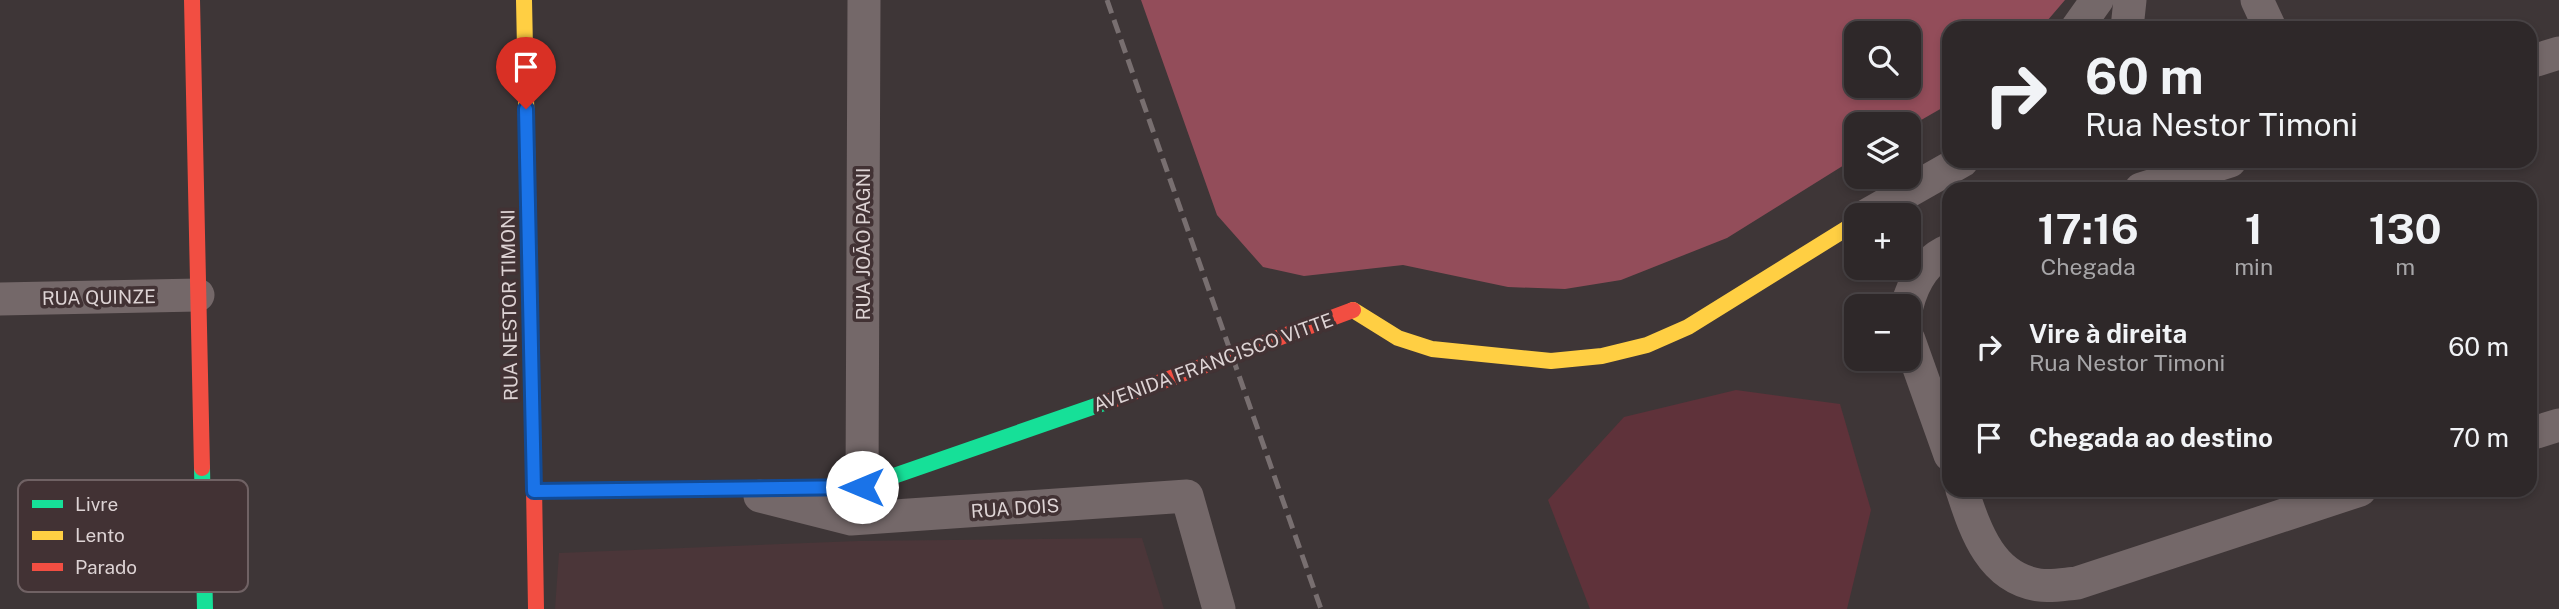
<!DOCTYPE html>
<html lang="pt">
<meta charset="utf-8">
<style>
body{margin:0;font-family:"Public Sans",sans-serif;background:#363031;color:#f1f3f6;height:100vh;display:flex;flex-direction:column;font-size:26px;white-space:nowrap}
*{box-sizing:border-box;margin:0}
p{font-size:23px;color:#a7a6a8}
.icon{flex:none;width:38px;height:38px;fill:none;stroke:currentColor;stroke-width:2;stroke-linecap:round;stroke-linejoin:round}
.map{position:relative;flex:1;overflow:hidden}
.sheet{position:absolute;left:1942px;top:182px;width:595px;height:315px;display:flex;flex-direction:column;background:#2e2829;border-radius:21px;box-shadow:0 4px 10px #0003,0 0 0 2px #494446}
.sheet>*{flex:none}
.top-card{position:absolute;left:1942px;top:21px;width:595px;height:147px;border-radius:21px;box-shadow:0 4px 10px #0003,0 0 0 2px #494446;background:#2e2829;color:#f1f3f6;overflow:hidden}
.fabs{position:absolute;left:1844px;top:21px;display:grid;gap:14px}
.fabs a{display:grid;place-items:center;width:77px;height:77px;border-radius:14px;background:#2e2829;box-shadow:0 4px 10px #0003,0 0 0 2px #494446;font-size:35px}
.pin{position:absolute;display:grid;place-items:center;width:60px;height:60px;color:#fff;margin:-72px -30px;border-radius:50% 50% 50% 0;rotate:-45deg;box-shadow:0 0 7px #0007}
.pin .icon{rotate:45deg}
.me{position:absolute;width:77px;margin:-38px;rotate:270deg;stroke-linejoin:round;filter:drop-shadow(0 0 5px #0008)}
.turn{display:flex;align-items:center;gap:24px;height:147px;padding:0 28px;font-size:32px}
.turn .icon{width:91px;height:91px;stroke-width:2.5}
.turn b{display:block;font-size:49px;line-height:60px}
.eta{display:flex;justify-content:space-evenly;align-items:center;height:119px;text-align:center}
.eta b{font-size:42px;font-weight:700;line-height:49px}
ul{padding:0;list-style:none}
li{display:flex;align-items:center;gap:21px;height:91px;padding:0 28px}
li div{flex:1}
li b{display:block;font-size:26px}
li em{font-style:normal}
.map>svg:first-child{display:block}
.built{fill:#4b3639}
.green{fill:#5f323a}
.forest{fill:#934d5a;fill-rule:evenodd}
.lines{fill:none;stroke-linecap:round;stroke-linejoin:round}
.street{stroke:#746869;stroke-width:33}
.fast{stroke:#16e098;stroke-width:16}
.slow{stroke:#ffcf43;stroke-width:16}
.jam{stroke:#f24e42;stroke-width:16}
.rail{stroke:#786f70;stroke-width:5;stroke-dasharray:14 7;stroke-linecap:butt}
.jam-bridge{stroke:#f24e42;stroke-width:16}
.route-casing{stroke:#114b97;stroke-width:18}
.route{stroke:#1a73e8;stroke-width:12}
.labels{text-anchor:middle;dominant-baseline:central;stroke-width:7;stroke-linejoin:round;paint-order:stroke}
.street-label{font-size:19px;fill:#ddd3d4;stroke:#423234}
.key{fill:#423234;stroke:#706264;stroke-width:2}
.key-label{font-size:19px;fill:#ddd3d4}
</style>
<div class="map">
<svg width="2559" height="609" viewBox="0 0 2559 609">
<rect width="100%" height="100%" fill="#3e3637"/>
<path class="built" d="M 1142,538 L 1164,609 L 555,609 L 559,553 L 858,541 Z"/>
<path class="green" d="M 1736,390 L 1840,404 L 1871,510 L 1847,609 L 1590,609 L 1548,500 L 1624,417 Z"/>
<path class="forest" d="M 1141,0 L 2065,0 L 2041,28 L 1950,28 L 1949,104 L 1909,127 L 1909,124 L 1857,124 L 1857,157 L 1727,238 L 1621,280 L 1565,289 L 1508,287 L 1403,265 L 1304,276 L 1263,267 L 1217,215 ZM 1857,33 L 1909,33 L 1909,86 L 1857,86 Z"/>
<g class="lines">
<path class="street" d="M 2257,0 L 2270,28
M 2077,28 L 2097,0
M 2127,28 L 2130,0
M 2530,62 L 2559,53
M 2141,189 L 2230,161
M 1867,215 L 1962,161
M 0,299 L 198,295
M 1907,306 C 1913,283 1926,259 1950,250
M 1909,340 L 1950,455
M 2530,434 L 2559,425
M 862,487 L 864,0
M 1962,490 C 1975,529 1990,578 2039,585 C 2051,587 2065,584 2077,583 L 2360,490
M 760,496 L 851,519 L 1187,496 L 1219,609"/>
<path class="fast" d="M 202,468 L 205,609
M 829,487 L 862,487 L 1107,402"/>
<path class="slow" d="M 524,0 L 534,486
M 1353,310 L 1398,338 L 1432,349 L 1551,361 L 1602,356 L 1647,345 L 1688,327 L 1857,222"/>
<path class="jam" d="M 192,0 L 202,468
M 534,486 L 536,609
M 534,491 L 829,487"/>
<path class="rail" d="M 1107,0 L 1321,609"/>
<path class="jam-bridge" d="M 1107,402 L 1353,310"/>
</g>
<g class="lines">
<g class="route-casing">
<path id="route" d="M 526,109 L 534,491 L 862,487"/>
</g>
<use href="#route" class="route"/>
</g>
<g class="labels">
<g class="street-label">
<text transform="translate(863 244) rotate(-90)">RUA JOÃO PAGNI</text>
<text transform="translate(99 297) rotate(-1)">RUA QUINZE</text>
<text transform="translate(509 305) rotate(-91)">RUA NESTOR TIMONI</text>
<text transform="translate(1213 362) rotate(-20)">AVENIDA FRANCISCO VITTE</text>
<text transform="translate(1015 508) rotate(-4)">RUA DOIS</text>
</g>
</g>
<rect x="18" y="480" width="230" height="112" rx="10" class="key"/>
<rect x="32" y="500" width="31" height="8" fill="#16e098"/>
<rect x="32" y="531" width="31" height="9" fill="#ffcf43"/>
<rect x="32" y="563" width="31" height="8" fill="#f24e42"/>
<g class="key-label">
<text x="75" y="511">Livre</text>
<text x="75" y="542">Lento</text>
<text x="75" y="574">Parado</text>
</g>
</svg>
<div class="fabs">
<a><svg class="icon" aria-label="search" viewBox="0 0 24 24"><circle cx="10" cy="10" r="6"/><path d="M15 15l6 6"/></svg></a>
<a><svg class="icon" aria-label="layers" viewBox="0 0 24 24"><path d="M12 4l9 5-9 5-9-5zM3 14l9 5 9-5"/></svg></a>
<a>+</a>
<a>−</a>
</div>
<div class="pin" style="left:526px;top:109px;background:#d93025"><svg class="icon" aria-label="arrive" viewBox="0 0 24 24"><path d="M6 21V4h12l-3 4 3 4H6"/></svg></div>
<svg class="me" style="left:862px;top:487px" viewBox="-20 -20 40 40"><circle r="19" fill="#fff"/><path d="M0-13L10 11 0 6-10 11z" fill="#1a73e8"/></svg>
<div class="top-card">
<div class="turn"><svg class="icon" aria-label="right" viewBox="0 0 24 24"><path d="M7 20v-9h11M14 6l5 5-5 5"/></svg><div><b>60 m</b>Rua Nestor Timoni</div></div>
</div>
<section class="sheet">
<div class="eta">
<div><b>17:16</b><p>Chegada</p></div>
<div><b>1</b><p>min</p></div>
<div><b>130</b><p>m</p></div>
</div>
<ul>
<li><svg class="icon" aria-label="right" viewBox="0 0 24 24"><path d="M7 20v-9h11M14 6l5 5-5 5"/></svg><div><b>Vire à direita</b><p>Rua Nestor Timoni</p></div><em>60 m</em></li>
<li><svg class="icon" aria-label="arrive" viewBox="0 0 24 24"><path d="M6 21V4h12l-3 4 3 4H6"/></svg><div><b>Chegada ao destino</b></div><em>70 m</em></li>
</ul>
</section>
</div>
